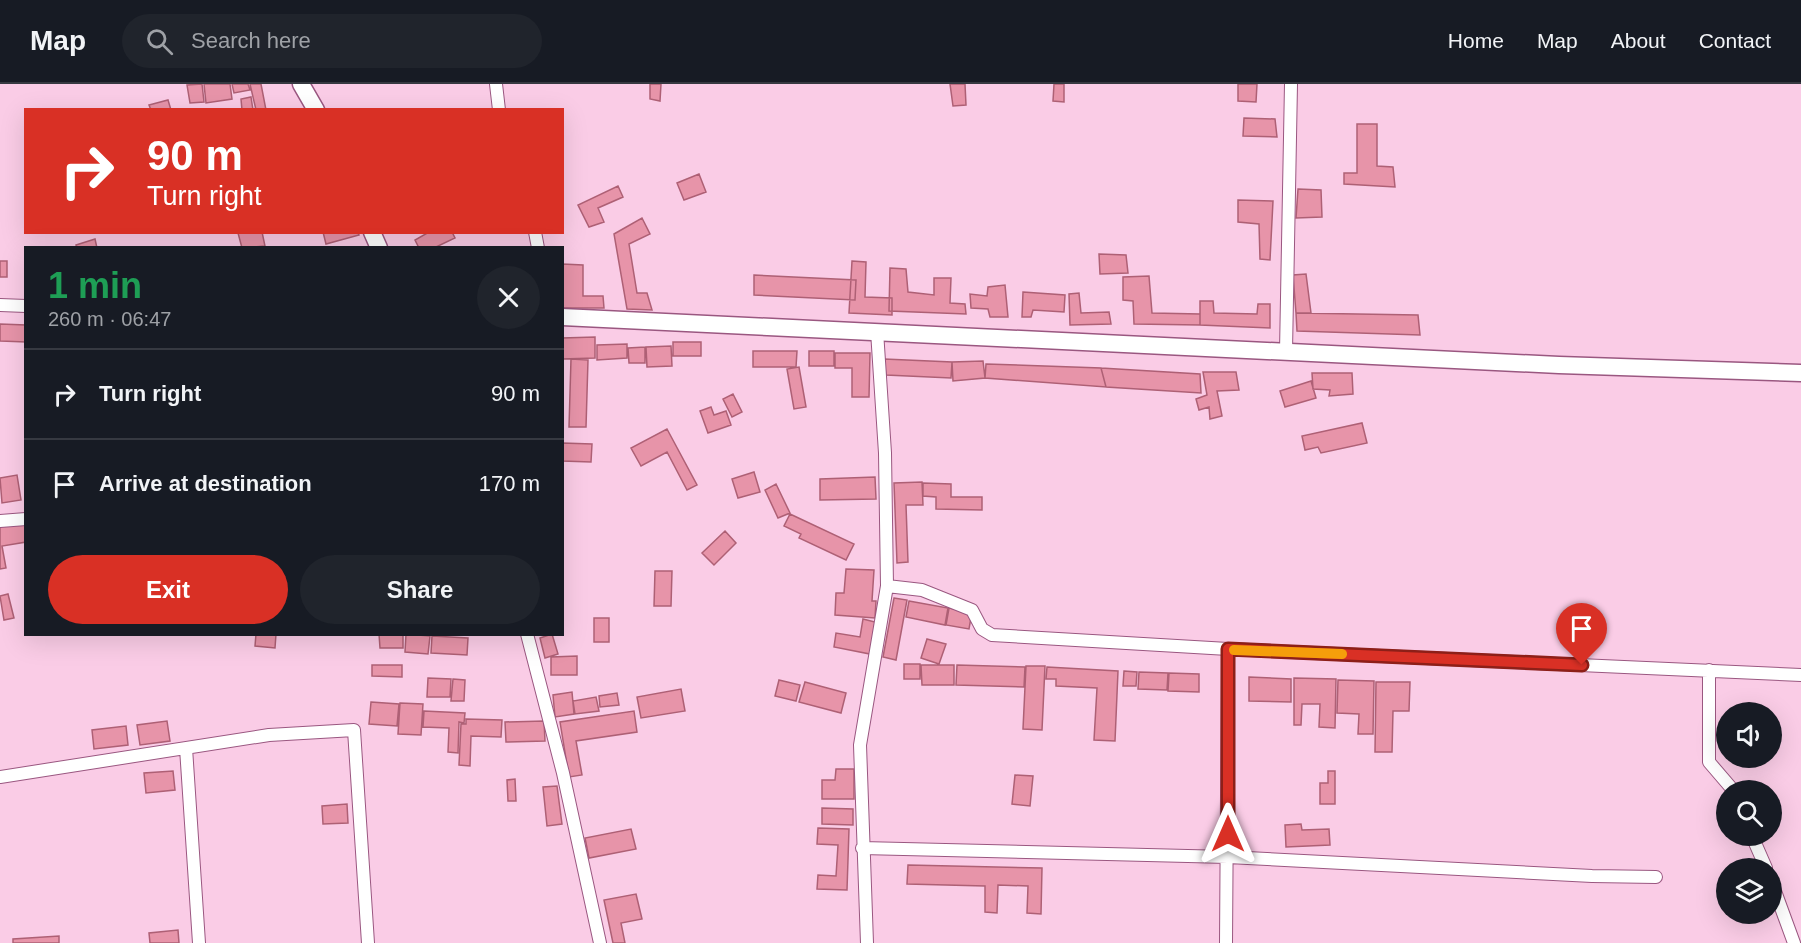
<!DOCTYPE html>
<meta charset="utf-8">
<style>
body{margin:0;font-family:Helvetica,sans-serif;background:#20242c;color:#f1f3f6;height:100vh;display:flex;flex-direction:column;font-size:22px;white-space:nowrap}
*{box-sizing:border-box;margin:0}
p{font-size:20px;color:#9ea1a6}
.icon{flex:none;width:33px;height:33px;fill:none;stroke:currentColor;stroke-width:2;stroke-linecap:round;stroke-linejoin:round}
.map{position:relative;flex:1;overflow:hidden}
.side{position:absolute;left:24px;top:162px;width:540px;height:390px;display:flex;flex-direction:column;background:#171b24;border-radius:0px;box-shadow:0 6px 24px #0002}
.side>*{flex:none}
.hud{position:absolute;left:24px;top:24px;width:540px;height:126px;border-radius:0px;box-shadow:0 6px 24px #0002;background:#d93025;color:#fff;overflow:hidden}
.controls{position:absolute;left:1716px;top:618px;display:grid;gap:12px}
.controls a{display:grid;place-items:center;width:66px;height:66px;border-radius:50%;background:#171b24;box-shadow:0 6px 24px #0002;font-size:30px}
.pin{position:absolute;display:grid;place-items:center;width:51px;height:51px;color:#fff;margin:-62px -26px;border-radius:50% 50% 50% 0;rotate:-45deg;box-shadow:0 0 6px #0007}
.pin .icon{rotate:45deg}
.me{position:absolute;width:66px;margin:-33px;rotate:0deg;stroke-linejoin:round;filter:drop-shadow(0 0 4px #0008)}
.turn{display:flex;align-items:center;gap:21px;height:126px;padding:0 24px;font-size:27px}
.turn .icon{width:78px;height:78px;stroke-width:2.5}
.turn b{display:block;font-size:42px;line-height:51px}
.round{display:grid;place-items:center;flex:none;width:63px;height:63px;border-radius:32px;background:#20242c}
.summary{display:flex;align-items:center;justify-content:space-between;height:102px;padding:0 24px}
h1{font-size:36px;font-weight:700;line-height:45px;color:#1e9e55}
.cta{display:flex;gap:12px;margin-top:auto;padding:12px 24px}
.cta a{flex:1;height:69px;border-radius:36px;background:#d93025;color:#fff;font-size:24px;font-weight:700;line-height:69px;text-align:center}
.cta a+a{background:#20242c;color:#f1f3f6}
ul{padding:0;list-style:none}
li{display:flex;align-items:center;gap:18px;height:90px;padding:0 24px;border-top:2px solid #363941}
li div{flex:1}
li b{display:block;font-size:22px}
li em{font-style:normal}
header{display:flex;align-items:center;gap:36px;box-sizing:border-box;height:84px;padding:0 30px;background:#171b24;border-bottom:2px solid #363941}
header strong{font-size:28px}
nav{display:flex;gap:33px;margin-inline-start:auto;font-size:21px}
.search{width:420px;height:54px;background:#20242c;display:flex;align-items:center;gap:15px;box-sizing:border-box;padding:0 21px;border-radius:33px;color:#9ea1a6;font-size:22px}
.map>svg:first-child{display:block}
.building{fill:#e794a9;stroke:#ae6075;stroke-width:1.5}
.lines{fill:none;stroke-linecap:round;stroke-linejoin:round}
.street-casing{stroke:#9a5780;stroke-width:14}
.secondary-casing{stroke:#9a5780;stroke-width:19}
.street{stroke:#fff;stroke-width:12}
.secondary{stroke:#fff;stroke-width:16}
.route-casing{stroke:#8d1f18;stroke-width:15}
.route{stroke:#d93025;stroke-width:10}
.slow{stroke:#f59e0b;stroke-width:10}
</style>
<header>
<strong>Map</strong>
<div class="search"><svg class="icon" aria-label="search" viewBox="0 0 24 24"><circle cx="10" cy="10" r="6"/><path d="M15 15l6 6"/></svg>Search here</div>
<nav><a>Home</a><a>Map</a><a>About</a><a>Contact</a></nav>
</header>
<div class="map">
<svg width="1801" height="859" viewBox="0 0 1801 859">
<rect width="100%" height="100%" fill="#facce6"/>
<path class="building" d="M 202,0 L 204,18 L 190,19 L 187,1 Z
M 204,0 L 230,0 L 232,15 L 206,19 Z
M 232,0 L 248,0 L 250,6 L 234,9 Z
M 250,0 L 261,0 L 266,26 L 256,26 Z
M 650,0 L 661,0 L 660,17 L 650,15 Z
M 950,0 L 965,0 L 966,21 L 953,22 Z
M 1054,0 L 1064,0 L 1064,18 L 1053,17 Z
M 1238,0 L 1257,0 L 1256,18 L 1238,17 Z
M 251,13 L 253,26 L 242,26 L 241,15 Z
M 168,16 L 171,26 L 151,26 L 149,21 Z
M 1244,34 L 1275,35 L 1277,53 L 1243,52 Z
M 1357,40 L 1377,40 L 1377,82 L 1393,83 L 1395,103 L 1344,100 L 1344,89 L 1357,89 Z
M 699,90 L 706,108 L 684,116 L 677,99 Z
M 618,102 L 623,113 L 598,124 L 604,138 L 589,143 L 578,121 Z
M 1298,105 L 1321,106 L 1322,133 L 1296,134 Z
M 1238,116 L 1273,117 L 1270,176 L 1260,175 L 1259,140 L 1238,138 Z
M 642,134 L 650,150 L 629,160 L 637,209 L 647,209 L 652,226 L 627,225 L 614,150 Z
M 262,148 L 265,162 L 242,164 L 238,149 Z
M 323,148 L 358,148 L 359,151 L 326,160 Z
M 429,148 L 452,148 L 455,154 L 434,164 L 419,164 L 415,156 Z
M 95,155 L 97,164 L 77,164 L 76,161 Z
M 1099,170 L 1126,171 L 1128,189 L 1100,190 Z
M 0,177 L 7,177 L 7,193 L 0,193 Z
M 852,177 L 866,178 L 865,213 L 892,214 L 892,231 L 849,229 Z
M 562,180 L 583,181 L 583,212 L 603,212 L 604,224 L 562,224 Z
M 890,184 L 906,185 L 908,208 L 934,211 L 934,194 L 951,194 L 950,219 L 965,220 L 966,230 L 889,227 Z
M 1306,190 L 1311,229 L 1296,229 L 1293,191 Z
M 754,191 L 856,196 L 855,216 L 754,211 Z
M 1149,192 L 1152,229 L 1200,230 L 1200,241 L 1134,240 L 1133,217 L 1123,216 L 1123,193 Z
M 1005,201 L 1008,233 L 990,233 L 988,225 L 971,224 L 970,210 L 987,212 L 988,203 Z
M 1023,208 L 1065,211 L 1064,228 L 1033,226 L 1031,233 L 1022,233 Z
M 1079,209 L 1081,229 L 1109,228 L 1111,240 L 1070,241 L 1069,210 Z
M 1200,217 L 1213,217 L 1214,229 L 1257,230 L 1258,220 L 1270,220 L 1270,244 L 1200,241 Z
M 1296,229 L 1418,231 L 1420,251 L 1297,247 Z
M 0,240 L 26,241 L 26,258 L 0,257 Z
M 595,253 L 595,274 L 562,275 L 562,254 Z
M 673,258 L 701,258 L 701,272 L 673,272 Z
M 627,260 L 627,274 L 597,276 L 597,261 Z
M 671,262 L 672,282 L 647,283 L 646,263 Z
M 645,263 L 645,279 L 629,279 L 628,264 Z
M 753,267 L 797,267 L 796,283 L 753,283 Z
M 809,267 L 834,267 L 834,282 L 809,282 Z
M 835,269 L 870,269 L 869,313 L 852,313 L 852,284 L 835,284 Z
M 571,275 L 588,276 L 586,343 L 569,343 Z
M 884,275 L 952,278 L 951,294 L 886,291 Z
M 983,277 L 985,294 L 953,297 L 952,278 Z
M 986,280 L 1101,284 L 1106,303 L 985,294 Z
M 799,283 L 806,323 L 794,325 L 787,285 Z
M 1101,284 L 1200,290 L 1201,309 L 1106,303 Z
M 1203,288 L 1236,288 L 1239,306 L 1217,307 L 1222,332 L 1210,335 L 1209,323 L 1199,326 L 1196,315 L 1207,311 Z
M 1312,289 L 1352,289 L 1353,310 L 1329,312 L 1330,306 L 1313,305 Z
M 1311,297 L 1316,314 L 1285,323 L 1280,307 Z
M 733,310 L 742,328 L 732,333 L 723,315 Z
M 711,323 L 714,331 L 726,327 L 731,341 L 708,349 L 700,327 Z
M 1362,339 L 1367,359 L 1321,369 L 1318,363 L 1305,366 L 1302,352 Z
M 667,345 L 697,401 L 687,406 L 667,368 L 641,382 L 631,364 Z
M 562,359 L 592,360 L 591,378 L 562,377 Z
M 754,388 L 760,408 L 738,414 L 732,395 Z
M 17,391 L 21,416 L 2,419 L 0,394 Z
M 875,393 L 876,415 L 820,416 L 820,395 Z
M 922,398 L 923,421 L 906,421 L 908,478 L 897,479 L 894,399 Z
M 923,399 L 951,400 L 951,413 L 982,413 L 982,426 L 936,425 L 936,413 L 923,412 Z
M 776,400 L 790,429 L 778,434 L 765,406 Z
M 790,430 L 854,460 L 846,476 L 799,454 L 801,450 L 784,442 Z
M 26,438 L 26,458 L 2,462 L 6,484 L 0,485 L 0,442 Z
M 725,447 L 736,459 L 714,481 L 702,469 Z
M 846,485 L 874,486 L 872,517 L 876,517 L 875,534 L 835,531 L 836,509 L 844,509 Z
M 655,487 L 672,487 L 671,522 L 654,522 Z
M 8,510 L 14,534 L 4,536 L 0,512 Z
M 894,514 L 907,516 L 896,576 L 883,573 Z
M 909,517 L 948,524 L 945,541 L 906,533 Z
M 949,524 L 972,528 L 969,545 L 946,541 Z
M 594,534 L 609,534 L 609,558 L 594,558 Z
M 863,535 L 875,538 L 870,570 L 834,563 L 836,549 L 860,553 Z
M 256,550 L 276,550 L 275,564 L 255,562 Z
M 379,550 L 403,550 L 403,564 L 380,564 Z
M 406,550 L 430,552 L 428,570 L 405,568 Z
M 552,550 L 558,570 L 545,574 L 540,554 Z
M 432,552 L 468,554 L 467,571 L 431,569 Z
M 927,555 L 946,560 L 939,580 L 921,574 Z
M 577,572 L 577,591 L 551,591 L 551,573 Z
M 904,580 L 920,580 L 920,595 L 904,595 Z
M 372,581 L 402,581 L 402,593 L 372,592 Z
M 921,581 L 954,581 L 954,601 L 922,601 Z
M 957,581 L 1025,583 L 1024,603 L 956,601 Z
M 1026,582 L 1045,582 L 1042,646 L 1023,645 Z
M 1047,583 L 1118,587 L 1115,657 L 1094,656 L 1097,604 L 1056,602 L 1056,595 L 1046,595 Z
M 1124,587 L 1137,588 L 1136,602 L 1123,602 Z
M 1139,588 L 1168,589 L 1167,606 L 1138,605 Z
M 1169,589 L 1199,590 L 1199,608 L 1168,607 Z
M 1249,593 L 1291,595 L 1291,618 L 1249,617 Z
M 428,594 L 451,595 L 450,613 L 427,613 Z
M 1294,594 L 1336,595 L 1335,644 L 1319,643 L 1320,620 L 1302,620 L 1301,641 L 1294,641 Z
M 453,595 L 465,596 L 464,617 L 451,617 Z
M 779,596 L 800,601 L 796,617 L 775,612 Z
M 1338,596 L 1374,597 L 1373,650 L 1358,650 L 1359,630 L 1337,629 Z
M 805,598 L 846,609 L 841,629 L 799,618 Z
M 1376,598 L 1410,598 L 1409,627 L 1393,627 L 1392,668 L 1375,668 Z
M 681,605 L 685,627 L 641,634 L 637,613 Z
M 572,608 L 574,630 L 555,633 L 553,611 Z
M 617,609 L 619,621 L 600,623 L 599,612 Z
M 596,613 L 599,627 L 575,630 L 573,617 Z
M 371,618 L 399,620 L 397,642 L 369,640 Z
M 400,619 L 423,620 L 421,651 L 398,650 Z
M 424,627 L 465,629 L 464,639 L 459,638 L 458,669 L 448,668 L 449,644 L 423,643 Z
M 634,627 L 637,648 L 576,657 L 582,691 L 569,693 L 560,638 Z
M 466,635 L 502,636 L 501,653 L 471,652 L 470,682 L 459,681 L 461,640 L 466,640 Z
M 167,637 L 170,657 L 140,661 L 137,641 Z
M 544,637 L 545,657 L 506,658 L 505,638 Z
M 126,642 L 128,661 L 94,665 L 92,646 Z
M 836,685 L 854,685 L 854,715 L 822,715 L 822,696 L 835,696 Z
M 173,687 L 175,706 L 146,709 L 144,689 Z
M 1328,687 L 1335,687 L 1335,720 L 1320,720 L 1320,699 L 1328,699 Z
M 1015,691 L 1033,692 L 1030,722 L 1012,720 Z
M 515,695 L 516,717 L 508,717 L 507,696 Z
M 557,702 L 562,740 L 547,742 L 543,703 Z
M 347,720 L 348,739 L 323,740 L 322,722 Z
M 822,724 L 853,725 L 853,741 L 822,740 Z
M 1301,740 L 1302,746 L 1329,745 L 1330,761 L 1286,763 L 1285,741 Z
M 818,744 L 849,745 L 847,806 L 817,805 L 818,791 L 836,792 L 838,761 L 817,760 Z
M 631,745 L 636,765 L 589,774 L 585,754 Z
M 908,781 L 1042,784 L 1041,830 L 1027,829 L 1028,802 L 998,801 L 997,829 L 985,828 L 985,802 L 907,800 Z
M 636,810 L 642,835 L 621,839 L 625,859 L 613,859 L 604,816 Z
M 178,846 L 179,859 L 150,859 L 149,849 Z
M 59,852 L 59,859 L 13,859 L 13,855 Z"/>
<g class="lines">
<g class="street-casing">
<path id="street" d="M 496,0 L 499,26
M 535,148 L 538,164
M 0,221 L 26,222
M 1286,267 L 1291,0
M 0,437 L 26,435
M 887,502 L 922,506 L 972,526 L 982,545 L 992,551 L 1228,565 L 1801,591
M 527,550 L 563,689 L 600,859
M 1709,586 L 1709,678 L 1733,706
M 186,664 L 199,859
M 0,693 L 269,651 L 354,646 L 368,859
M 1752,752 L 1766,784
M 862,764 L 1228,773 L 1592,792 L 1656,793
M 1772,799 L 1794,859
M 867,859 L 860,661 L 887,502 L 885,369 L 877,247
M 1226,859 L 1228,565"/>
</g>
<g class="secondary-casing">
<path id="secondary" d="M 301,0 L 316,26
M 372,148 L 379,164
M 562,233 L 1559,281 L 1801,289"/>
</g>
<use href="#street" class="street"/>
<use href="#secondary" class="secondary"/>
</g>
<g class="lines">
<g class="route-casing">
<path id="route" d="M 1228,750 L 1228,565 L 1582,581"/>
</g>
<use href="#route" class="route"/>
<path class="slow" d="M 1234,566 L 1342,570"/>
</g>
</svg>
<div class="controls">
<a><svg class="icon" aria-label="sound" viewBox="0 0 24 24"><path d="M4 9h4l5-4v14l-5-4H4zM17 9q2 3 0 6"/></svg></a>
<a><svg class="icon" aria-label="search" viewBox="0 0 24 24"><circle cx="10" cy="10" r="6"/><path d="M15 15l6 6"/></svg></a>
<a><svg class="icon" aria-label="layers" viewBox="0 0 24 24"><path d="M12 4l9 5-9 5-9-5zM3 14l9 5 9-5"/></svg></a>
</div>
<div class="pin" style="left:1582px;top:581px;background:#d93025"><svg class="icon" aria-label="arrive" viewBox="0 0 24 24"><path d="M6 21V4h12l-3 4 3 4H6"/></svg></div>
<svg class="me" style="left:1228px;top:750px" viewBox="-20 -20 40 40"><path d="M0-17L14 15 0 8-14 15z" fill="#d93025" stroke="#fff" stroke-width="4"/></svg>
<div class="hud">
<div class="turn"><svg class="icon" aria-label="right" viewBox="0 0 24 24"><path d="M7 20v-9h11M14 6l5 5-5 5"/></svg><div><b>90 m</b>Turn right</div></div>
</div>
<section class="side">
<div class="summary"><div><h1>1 min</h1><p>260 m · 06:47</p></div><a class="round"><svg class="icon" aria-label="close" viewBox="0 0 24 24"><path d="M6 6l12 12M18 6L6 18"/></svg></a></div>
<ul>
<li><svg class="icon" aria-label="right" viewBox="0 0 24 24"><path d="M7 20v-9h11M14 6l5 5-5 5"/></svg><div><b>Turn right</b></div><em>90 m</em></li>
<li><svg class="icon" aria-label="arrive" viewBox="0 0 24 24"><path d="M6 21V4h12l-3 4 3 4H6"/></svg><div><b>Arrive at destination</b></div><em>170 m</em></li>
</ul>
<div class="cta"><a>Exit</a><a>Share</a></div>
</section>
</div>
